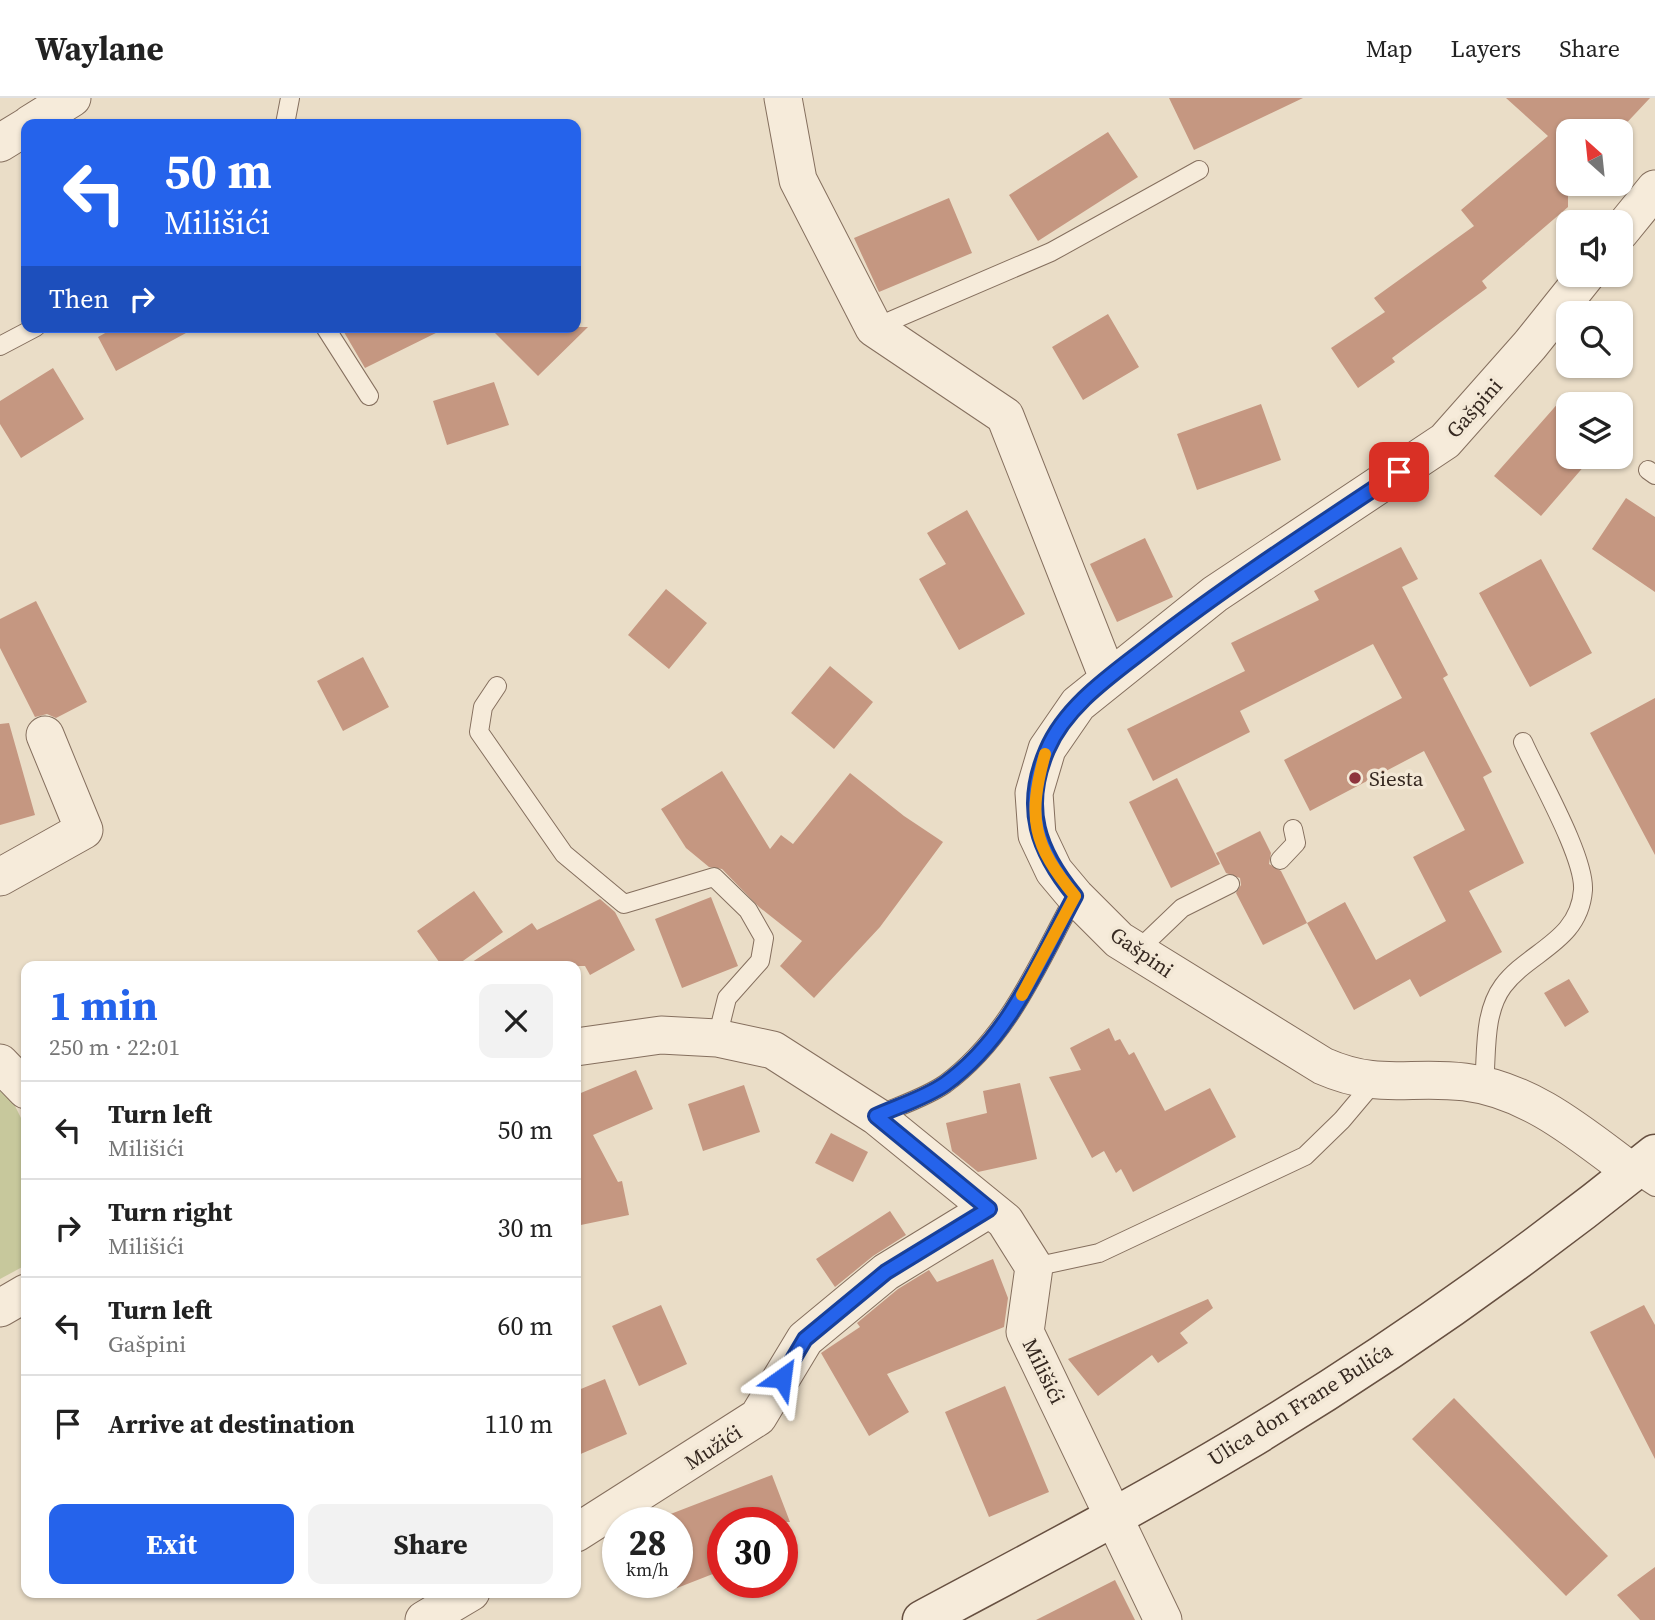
<!DOCTYPE html>
<meta charset="utf-8">
<style>
body{margin:0;font-family:"Source Serif 4",serif;background:#f2f2f2;color:#222;height:100vh;display:flex;flex-direction:column;font-size:26px;white-space:nowrap}
*{box-sizing:border-box;margin:0}
p{font-size:23px;color:#767676}
.icon{flex:none;width:38px;height:38px;fill:none;stroke:currentColor;stroke-width:2;stroke-linecap:round;stroke-linejoin:round}
.map{position:relative;flex:1;overflow:hidden}
.details{position:absolute;left:21px;top:863px;width:560px;height:637px;display:flex;flex-direction:column;background:#fff;border-radius:14px;box-shadow:0 2px 5px #0004}
.details>*{flex:none}
.guide{position:absolute;left:21px;top:21px;width:560px;height:214px;border-radius:14px;box-shadow:0 2px 5px #0004;background:#2563eb;color:#fff;overflow:hidden}
.needle{width:46px;rotate:333deg}
.buttons{position:absolute;left:1556px;top:21px;display:grid;gap:14px}
.buttons a{display:grid;place-items:center;width:77px;height:77px;border-radius:14px;background:#fff;box-shadow:0 2px 5px #0004;font-size:35px}
.speed{position:absolute;left:602px;top:1409px;display:flex;gap:14px;font-size:35px;font-weight:700;text-align:center}
.speed>*{display:grid;place-content:center;width:91px;height:91px;border-radius:50%;background:#fff;box-shadow:0 2px 5px #0004;line-height:1}
.speed small{font-size:18px;font-weight:400}
.speed .limit{border:10px solid #d22;background:#fff;color:#111}
.pin{position:absolute;display:grid;place-items:center;width:60px;height:60px;color:#fff;margin:-30px;border-radius:14px;box-shadow:0 4px 10px #0006}
.me{position:absolute;width:77px;margin:-38px;rotate:31deg;stroke-linejoin:round;filter:drop-shadow(0 0 5px #0008)}
.turn{display:flex;align-items:center;gap:24px;height:147px;padding:0 28px;font-size:32px}
.turn .icon{width:91px;height:91px;stroke-width:2.5}
.turn b{display:block;font-size:49px;line-height:60px}
.then{display:flex;align-items:center;height:66px;padding:0 28px;background:#0003;gap:14px;font-size:26px}
.round{display:grid;place-items:center;flex:none;width:74px;height:74px;border-radius:14px;background:#f2f2f2}
.headline{display:flex;align-items:center;justify-content:space-between;height:119px;padding:0 28px}
h1{font-size:42px;font-weight:700;line-height:52px;color:#2563eb}
.cta{display:flex;gap:14px;margin-top:auto;padding:14px 28px}
.cta a{flex:1;height:80px;border-radius:14px;background:#2563eb;color:#fff;font-size:28px;font-weight:700;line-height:80px;text-align:center}
.cta a+a{background:#f2f2f2;color:#222}
ul{padding:0;list-style:none}
li{display:flex;align-items:center;gap:21px;height:98px;padding:0 28px;border-top:2px solid #e0e0e0}
li div{flex:1}
li b{display:block;font-size:26px}
li em{font-style:normal}
header{display:flex;align-items:center;gap:42px;box-sizing:border-box;height:98px;padding:0 35px;background:#fff;border-bottom:2px solid #e0e0e0}
header strong{font-size:33px}
nav{display:flex;gap:38px;margin-inline-start:auto;font-size:24px}
.map>svg:first-child{display:block}
.green{fill:#c7c89c}
.building{fill:#c59781}
.lines{fill:none;stroke-linecap:round;stroke-linejoin:round}
.lane-casing{stroke:#856f5e;stroke-width:20}
.street-casing{stroke:#856f5e;stroke-width:39}
.secondary-casing{stroke:#675041;stroke-width:41}
.lane{stroke:#f6ebda;stroke-width:18}
.street{stroke:#f6ebda;stroke-width:37}
.secondary{stroke:#f6ebda;stroke-width:38}
.route-casing{stroke:#184099;stroke-width:18}
.route{stroke:#2563eb;stroke-width:12}
.slow{stroke:#f59e0b;stroke-width:12}
.poi-dot{fill:#8e343d;stroke:#f3e8d6;stroke-width:2.5}
.labels{text-anchor:middle;dominant-baseline:central;stroke-width:7;stroke-linejoin:round;paint-order:stroke}
.street-label{font-size:21px;fill:#362921;stroke:#f3e8d6}
.poi-label{font-size:21px;fill:#362921;stroke:#f3e8d6;text-anchor:start}
</style>
<header>
<strong>Waylane</strong>
<nav><a>Map</a><a>Layers</a><a>Share</a></nav>
</header>
<div class="map">
<svg width="1655" height="1522" viewBox="0 0 1655 1522">
<rect width="100%" height="100%" fill="#eaddc7"/>
<path class="green" d="M 0,992 L 12,1002 L 26,1030 L 26,1167 L 0,1181 Z"/>
<path class="building" d="M 1169,0 L 1303,0 L 1194,52 Z
M 1506,0 L 1650,0 L 1619,33 L 1568,33 L 1568,109 L 1482,183 L 1487,190 L 1392,260 L 1395,264 L 1358,290 L 1331,250 L 1385,214 L 1374,200 L 1474,128 L 1461,112 L 1548,38 Z
M 1108,34 L 1138,79 L 1038,143 L 1009,97 Z
M 949,100 L 972,155 L 879,194 L 854,140 Z
M 1108,216 L 1139,269 L 1083,302 L 1052,249 Z
M 116,229 L 197,229 L 116,273 L 98,239 Z
M 341,229 L 448,229 L 365,270 Z
M 489,229 L 588,229 L 538,278 Z
M 53,270 L 84,321 L 21,360 L 0,326 L 0,303 Z
M 494,284 L 509,327 L 447,347 L 433,303 Z
M 1568,294 L 1568,359 L 1592,359 L 1541,418 L 1494,378 Z
M 1261,306 L 1281,362 L 1197,392 L 1177,336 Z
M 1626,400 L 1655,419 L 1655,494 L 1592,451 Z
M 967,412 L 1025,516 L 959,552 L 919,481 L 946,466 L 927,435 Z
M 1145,440 L 1173,499 L 1117,524 L 1090,466 Z
M 1401,449 L 1418,481 L 1402,489 L 1448,577 L 1443,580 L 1492,674 L 1483,679 L 1524,765 L 1469,793 L 1502,854 L 1420,899 L 1410,881 L 1354,912 L 1307,825 L 1345,804 L 1376,862 L 1446,823 L 1413,759 L 1465,732 L 1424,653 L 1310,713 L 1284,662 L 1402,600 L 1373,546 L 1240,613 L 1250,634 L 1153,683 L 1127,631 L 1245,573 L 1231,545 L 1319,502 L 1314,493 Z
M 1541,461 L 1592,555 L 1530,589 L 1479,495 Z
M 666,491 L 707,525 L 669,571 L 628,537 Z
M 36,503 L 87,604 L 56,620 L 47,616 L 35,619 L 0,550 L 0,521 Z
M 363,559 L 389,609 L 343,633 L 317,583 Z
M 830,568 L 873,604 L 834,651 L 791,615 Z
M 1655,600 L 1655,757 L 1590,635 Z
M 9,625 L 35,717 L 0,727 L 0,626 Z
M 722,673 L 770,751 L 781,737 L 793,746 L 850,675 L 904,718 L 943,744 L 880,829 L 814,900 L 780,868 L 802,843 L 759,809 L 722,771 L 709,769 L 686,750 L 661,711 Z
M 1177,680 L 1220,766 L 1171,790 L 1129,704 Z
M 1260,733 L 1271,755 L 1269,766 L 1281,773 L 1307,825 L 1263,847 L 1236,795 L 1241,787 L 1240,780 L 1226,775 L 1216,755 Z
M 474,793 L 503,834 L 456,868 L 442,868 L 417,833 Z
M 711,799 L 738,868 L 682,890 L 655,821 Z
M 600,801 L 615,814 L 635,852 L 590,877 L 585,868 L 466,868 L 532,825 L 537,832 Z
M 1569,881 L 1589,914 L 1565,929 L 1544,895 Z
M 1109,930 L 1115,943 L 1120,941 L 1129,957 L 1134,954 L 1165,1013 L 1210,990 L 1236,1039 L 1133,1094 L 1121,1071 L 1116,1075 L 1104,1053 L 1092,1060 L 1049,979 L 1081,972 L 1070,950 Z
M 636,972 L 653,1011 L 593,1037 L 618,1084 L 622,1083 L 629,1117 L 576,1128 L 576,997 Z
M 1020,985 L 1037,1061 L 978,1074 L 952,1053 L 946,1025 L 987,1015 L 983,993 Z
M 744,987 L 760,1034 L 703,1053 L 688,1006 Z
M 831,1035 L 868,1054 L 853,1084 L 815,1065 Z
M 890,1113 L 906,1137 L 873,1158 L 835,1189 L 816,1161 Z
M 993,1161 L 1008,1200 L 1004,1229 L 887,1276 L 909,1314 L 869,1338 L 821,1255 L 860,1229 L 857,1225 L 898,1191 L 929,1172 L 937,1184 Z
M 1208,1201 L 1213,1210 L 1180,1235 L 1188,1245 L 1158,1265 L 1152,1257 L 1098,1298 L 1068,1261 Z
M 661,1207 L 687,1266 L 639,1288 L 612,1228 Z
M 1644,1207 L 1655,1227 L 1655,1361 L 1590,1234 Z
M 605,1281 L 627,1336 L 576,1358 L 576,1293 Z
M 1005,1288 L 1049,1394 L 989,1419 L 945,1314 Z
M 1454,1300 L 1608,1458 L 1566,1498 L 1412,1341 Z
M 772,1377 L 790,1424 L 723,1424 L 723,1472 L 677,1490 L 677,1424 L 655,1424 L 655,1422 Z
M 1655,1469 L 1655,1522 L 1640,1522 L 1617,1497 Z
M 1115,1482 L 1135,1522 L 1036,1522 Z"/>
<g class="lines">
<g class="lane-casing">
<path id="lane" d="M 285,26 L 290,0
M 325,229 L 369,298
M 874,230 L 1051,154 L 1199,72
M 0,248 L 36,229
M 1648,372 L 1655,377
M 497,588 L 483,609 L 479,634 L 564,756 L 624,806 L 714,779 L 748,812 L 764,840 L 760,863 L 727,900 L 717,940
M 1280,762 L 1296,745 L 1293,731
M 1137,853 L 1182,810 L 1230,786
M 1484,987 C 1487,955 1483,915 1503,888 C 1529,853 1579,844 1583,792 C 1585,759 1538,678 1523,644
M 876,1018 C 898,1008 925,1000 945,986 C 1009,939 1038,866 1075,798
M 1632,1074 L 1655,1089
M 1034,1169 L 1099,1155 L 1305,1058 L 1342,1022 L 1374,984"/>
</g>
<g class="street-casing">
<path id="street" d="M 783,0 L 798,82 L 874,230 L 1005,318 L 1108,580
M 30,26 L 72,0
M 0,45 L 26,29
M 1620,134 L 1655,91
M 1586,177 L 1530,247 L 1445,343 L 1215,496 L 1078,606 L 1047,651 L 1034,695 L 1037,737 L 1054,773 L 1075,798 L 1119,842 L 1323,968 C 1380,993 1409,977 1465,984 C 1530,992 1581,1036 1632,1074
M 0,779 L 84,732 L 45,637
M 576,949 L 661,937 L 717,940 L 773,952 L 876,1018 L 1005,1123 L 1034,1169 L 1025,1234 L 1163,1522
M 0,965 L 26,992
M 0,1210 L 26,1195
M 576,1435 L 758,1319 L 805,1241 L 886,1174 L 989,1111
M 424,1522 L 471,1494"/>
</g>
<g class="secondary-casing">
<path id="secondary" d="M 922,1522 C 1030,1464 1138,1408 1243,1345 C 1386,1259 1525,1161 1655,1056"/>
</g>
<use href="#lane" class="lane"/>
<use href="#street" class="street"/>
<use href="#secondary" class="secondary"/>
</g>
<g class="lines">
<g class="route-casing">
<path id="route" d="M 782,1280 L 805,1241 L 886,1174 L 989,1111 L 876,1018 C 898,1008 925,1000 945,986 C 1009,940 1038,866 1075,798 C 1038,753 1022,710 1047,652 C 1066,607 1113,576 1150,547 C 1230,485 1315,430 1399,374"/>
</g>
<use href="#route" class="route"/>
<path class="slow" d="M 1022,897 L 1075,798 C 1033,747 1027,720 1045,656"/>
</g>
<circle class="poi-dot" cx="1355" cy="680" r="7"/>
<g class="labels">
<g class="street-label">
<text transform="translate(1474 310) rotate(-48)">Gašpini</text>
<text transform="translate(1142 854) rotate(35)">Gašpini</text>
<text transform="translate(1044 1273) rotate(64)">Milišići</text>
<text transform="translate(1300 1306) rotate(-32)">Ulica don Frane Bulića</text>
<text transform="translate(713 1349) rotate(-33)">Mužići</text>
</g>
<g class="poi-label">
<text x="1369" y="680">Siesta</text>
</g>
</g>
</svg>
<div class="buttons">
<a><svg class="needle" viewBox="-14 -14 28 28"><path d="M0-13l5 13h-10z" fill="#e53935"/><path d="M0 13l5-13h-10z" fill="#767676"/></svg></a>
<a><svg class="icon" aria-label="sound" viewBox="0 0 24 24"><path d="M4 9h4l5-4v14l-5-4H4zM17 9q2 3 0 6"/></svg></a>
<a><svg class="icon" aria-label="search" viewBox="0 0 24 24"><circle cx="10" cy="10" r="6"/><path d="M15 15l6 6"/></svg></a>
<a><svg class="icon" aria-label="layers" viewBox="0 0 24 24"><path d="M12 4l9 5-9 5-9-5zM3 14l9 5 9-5"/></svg></a>
</div>
<div class="speed"><div>28<small>km/h</small></div><div class="limit">30</div></div>
<div class="pin" style="left:1399px;top:374px;background:#d93025"><svg class="icon" aria-label="arrive" viewBox="0 0 24 24"><path d="M6 21V4h12l-3 4 3 4H6"/></svg></div>
<svg class="me" style="left:782px;top:1280px" viewBox="-20 -20 40 40"><path d="M0-17L14 15 0 8-14 15z" fill="#2563eb" stroke="#fff" stroke-width="4"/></svg>
<div class="guide">
<div class="turn"><svg class="icon" aria-label="left" viewBox="0 0 24 24"><path d="M17 20v-9H6M10 6l-5 5 5 5"/></svg><div><b>50 m</b>Milišići</div></div>
<div class="then">Then<svg class="icon" aria-label="right" viewBox="0 0 24 24"><path d="M7 20v-9h11M14 6l5 5-5 5"/></svg></div>
</div>
<section class="details">
<div class="headline"><div><h1>1 min</h1><p>250 m · 22:01</p></div><a class="round"><svg class="icon" aria-label="close" viewBox="0 0 24 24"><path d="M6 6l12 12M18 6L6 18"/></svg></a></div>
<ul>
<li><svg class="icon" aria-label="left" viewBox="0 0 24 24"><path d="M17 20v-9H6M10 6l-5 5 5 5"/></svg><div><b>Turn left</b><p>Milišići</p></div><em>50 m</em></li>
<li><svg class="icon" aria-label="right" viewBox="0 0 24 24"><path d="M7 20v-9h11M14 6l5 5-5 5"/></svg><div><b>Turn right</b><p>Milišići</p></div><em>30 m</em></li>
<li><svg class="icon" aria-label="left" viewBox="0 0 24 24"><path d="M17 20v-9H6M10 6l-5 5 5 5"/></svg><div><b>Turn left</b><p>Gašpini</p></div><em>60 m</em></li>
<li><svg class="icon" aria-label="arrive" viewBox="0 0 24 24"><path d="M6 21V4h12l-3 4 3 4H6"/></svg><div><b>Arrive at destination</b></div><em>110 m</em></li>
</ul>
<div class="cta"><a>Exit</a><a>Share</a></div>
</section>
</div>
